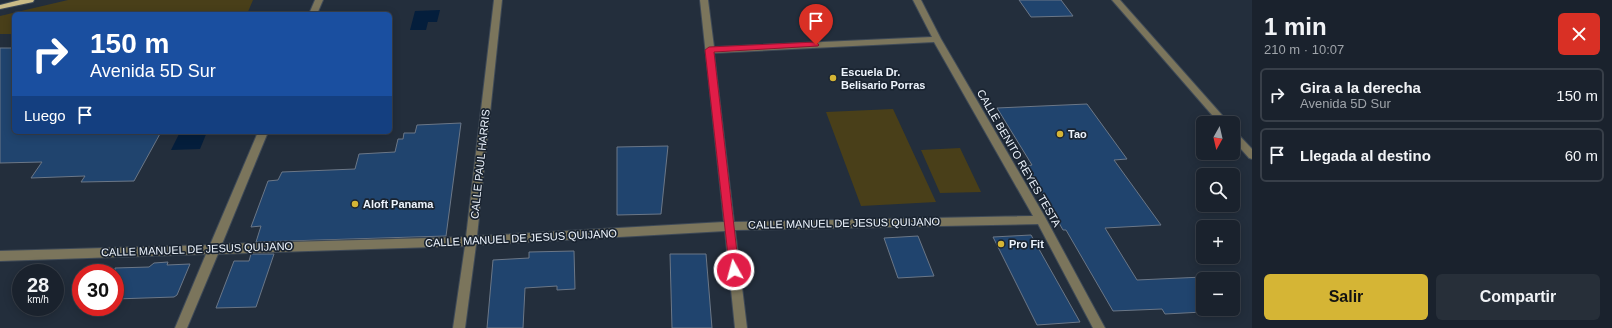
<!DOCTYPE html>
<html lang="es">
<meta charset="utf-8">
<style>
body{margin:0;font-family:Arial,sans-serif;background:#272f39;color:#f1f3f6;height:100vh;display:flex;flex-direction:column;font-size:15px;white-space:nowrap}
*{box-sizing:border-box;margin:0}
p{font-size:13px;color:#9fa4aa}
.icon{flex:none;width:22px;height:22px;fill:none;stroke:currentColor;stroke-width:2;stroke-linecap:round;stroke-linejoin:round}
.map{position:relative;flex:1;overflow:hidden}
.sheet{display:flex;flex-direction:column;background:#1a222d;width:360px}
.sheet>*{flex:none}
.hud{position:absolute;left:12px;top:12px;width:380px;height:122px;border-radius:6px;box-shadow:0 2px 10px #0003,0 0 0 1px #383f49;background:#1a4fa0;color:#fff;overflow:hidden}
.needle{width:26px;rotate:188deg}
.tools{position:absolute;left:1196px;top:116px;display:grid;gap:8px}
.tools a{display:grid;place-items:center;width:44px;height:44px;border-radius:6px;background:#1a222d;box-shadow:0 2px 10px #0003,0 0 0 1px #383f49;font-size:20px}
.speed{position:absolute;left:12px;top:264px;display:flex;gap:8px;font-size:20px;font-weight:700;text-align:center}
.speed>*{display:grid;place-content:center;width:52px;height:52px;border-radius:50%;background:#1a222d;box-shadow:0 2px 10px #0003,0 0 0 1px #383f49;line-height:1}
.speed small{font-size:10px;font-weight:400}
.speed .limit{border:6px solid #d22;background:#fff;color:#111}
.pin{position:absolute;display:grid;place-items:center;width:34px;height:34px;color:#fff;margin:-41px -17px;border-radius:50% 50% 50% 0;rotate:-45deg;box-shadow:0 0 4px #0007}
.pin .icon{rotate:45deg}
.me{position:absolute;width:44px;margin:-22px;rotate:353deg;stroke-linejoin:round;filter:drop-shadow(0 0 3px #0008)}
.turn{display:flex;align-items:center;gap:14px;height:84px;padding:0 12px;font-size:18px}
.turn .icon{width:52px;height:52px;stroke-width:2.5}
.turn b{display:block;font-size:28px;line-height:34px}
.then{display:flex;align-items:center;height:38px;padding:0 12px;background:#0003;gap:8px;font-size:15px}
.round{display:grid;place-items:center;flex:none;width:42px;height:42px;border-radius:6px;background:#272f39}
.headline{display:flex;align-items:center;justify-content:space-between;height:68px;padding:0 12px}
h1{font-size:24px;font-weight:800;line-height:30px}
.button{display:flex;gap:8px;margin-top:auto;padding:8px 12px}
.button a{flex:1;height:46px;border-radius:6px;background:#d5b535;color:#111;font-size:16px;font-weight:800;line-height:46px;text-align:center}
.button a+a{background:#272f39;color:#f1f3f6}
ul{padding:0;list-style:none}
li{display:flex;align-items:center;gap:12px;height:54px;margin:0 8px 6px;padding:0 4px;border:2px solid #383f49;border-radius:6px}
li div{flex:1}
li b{display:block;font-size:15px}
li em{font-style:normal}
main{display:flex;flex:1;min-height:0}
.map>svg:first-child{display:block}
.green{fill:#493f19}
.water{fill:#041e3c}
.building{fill:#20446e;stroke:#6b7787}
.lines{fill:none;stroke-linecap:round;stroke-linejoin:round}
.minor-casing{stroke:#3f4a57;stroke-width:2}
.major-casing{stroke:#3f4a57;stroke-width:2}
.minor{fill:#7b755c;fill-rule:evenodd}
.major{fill:#cabb87;fill-rule:evenodd}
.route{fill:#e11d48;stroke:#92132f}
.poi-dot{fill:#d5b535;stroke:#1a2431;stroke-width:1.5}
.labels{text-anchor:middle;dominant-baseline:central;stroke-width:3.5;stroke-linejoin:round;paint-order:stroke}
.poi-label{font-size:11px;font-weight:bold;fill:#edf4fd;stroke:#1a2431;text-anchor:start}
.street-label{font-size:11px;fill:#edf4fd;stroke:#1a2431}
</style>
<main>
<div class="map">
<svg width="1252" height="328" viewBox="0 0 1252 328">
<rect width="100%" height="100%" fill="#232e3c"/>
<path class="green" d="M 68,0 L 253,0 L 247,14 L 14,14 L 14,34 L 0,34 L 0,16 Z
M 893,109 L 936,202 L 861,206 L 826,112 Z
M 960,148 L 981,192 L 940,193 L 921,150 Z"/>
<path class="water" d="M 440,10 L 437,22 L 428,22 L 426,30 L 410,30 L 415,11 Z
M 180,132 L 207,132 L 200,149 L 171,150 Z"/>
<path class="building" d="M 1019,0 L 1061,0 L 1073,16 L 1031,17 Z
M 0,48 L 14,48 L 14,132 L 161,132 L 134,181 L 81,182 L 85,176 L 31,178 L 42,162 L 0,163 Z
M 1087,104 L 1127,159 L 1114,160 L 1161,225 L 1105,228 L 1137,280 L 1203,277 L 1203,312 L 1165,314 L 1162,309 L 1113,311 L 1066,230 L 1063,230 L 1043,195 L 1027,166 L 1032,165 L 997,108 Z
M 461,123 L 446,236 L 256,242 L 261,226 L 251,227 L 268,181 L 278,180 L 282,172 L 355,169 L 359,154 L 395,152 L 398,139 L 403,139 L 404,133 L 415,133 L 417,125 Z
M 668,146 L 661,214 L 617,215 L 617,147 Z
M 1031,235 L 1080,322 L 1037,325 L 993,237 Z
M 918,236 L 934,276 L 898,278 L 884,238 Z
M 574,251 L 575,289 L 557,290 L 557,286 L 525,288 L 523,328 L 487,328 L 493,260 L 529,258 L 529,252 Z
M 251,254 L 274,254 L 256,307 L 216,308 L 234,261 L 249,261 Z
M 670,254 L 706,254 L 712,328 L 672,328 Z
M 168,262 L 167,265 L 190,264 L 177,295 L 174,297 L 115,299 L 115,268 L 149,267 L 154,263 Z"/>
<g class="lines">
<g class="minor-casing">
<path id="minor" d="M 315,0 L 323,0 L 317,14 L 309,14 Z
M 494,0 L 502,0 L 477,236 L 724,222 L 700,0 L 708,0 L 714,47 L 932,37 L 913,0 L 921,0 L 941,39 L 1045,217 L 1105,328 L 1093,328 L 1038,224 L 735,230 L 747,328 L 735,328 L 725,231 L 476,245 L 465,328 L 453,328 L 465,246 L 218,254 L 187,328 L 175,328 L 206,254 L 0,261 L 0,251 L 210,245 L 258,132 L 268,132 L 222,244 L 466,237 ZM 934,42 L 1033,216 L 734,222 L 714,53 Z
M 1112,0 L 1120,0 L 1229,123 L 1219,123 Z
M 1233,131 L 1236,132 L 1252,149 L 1252,159 L 1249,158 L 1233,140 Z"/>
</g>
<g class="major-casing">
<path id="major" d="M 20,0 L 34,0 L 33,2 L 0,9 L 0,5 Z"/>
</g>
<use href="#minor" class="minor"/>
<use href="#major" class="major"/>
</g>
<path class="route" d="M 816,42 L 819,45 L 818,46 L 714,52 L 739,270 L 738,273 L 734,274 L 730,273 L 705,50 L 709,47 Z"/>
<g class="poi-dot">
<circle cx="833" cy="78" r="4"/>
<circle cx="1060" cy="134" r="4"/>
<circle cx="355" cy="204" r="4"/>
<circle cx="1001" cy="244" r="4"/>
</g>
<g class="labels">
<g class="poi-label">
<text x="841" y="72">Escuela Dr.<tspan x="841" dy="13">Belisario Porras</tspan></text>
<text x="1068" y="134">Tao</text>
<text x="363" y="204">Aloft Panama</text>
<text x="1009" y="244">Pro Fit</text>
</g>
<g class="street-label">
<text transform="translate(1019 158) rotate(60)">CALLE BENITO REYES TESTA</text>
<text transform="translate(480 164) rotate(-84)">CALLE PAUL HARRIS</text>
<text transform="translate(844 223) rotate(-1)">CALLE MANUEL DE JESUS QUIJANO</text>
<text transform="translate(521 238) rotate(-3)">CALLE MANUEL DE JESUS QUIJANO</text>
<text transform="translate(197 249) rotate(-2)">CALLE MANUEL DE JESUS QUIJANO</text>
</g>
</g>
</svg>
<div class="tools">
<a><svg class="needle" viewBox="-14 -14 28 28"><path d="M0-13l5 13h-10z" fill="#e53935"/><path d="M0 13l5-13h-10z" fill="#9fa4aa"/></svg></a>
<a><svg class="icon" aria-label="search" viewBox="0 0 24 24"><circle cx="10" cy="10" r="6"/><path d="M15 15l6 6"/></svg></a>
<a>+</a>
<a>−</a>
</div>
<div class="speed"><div>28<small>km/h</small></div><div class="limit">30</div></div>
<div class="pin" style="left:816px;top:45px;background:#d93025"><svg class="icon" aria-label="arrive" viewBox="0 0 24 24"><path d="M6 21V4h12l-3 4 3 4H6"/></svg></div>
<svg class="me" style="left:734px;top:270px" viewBox="-20 -20 40 40"><circle r="17" fill="#e11d48" stroke="#fff" stroke-width="3"/><path d="M0-11L8 9 0 5-8 9z" fill="#fff"/></svg>
<div class="hud">
<div class="turn"><svg class="icon" aria-label="right" viewBox="0 0 24 24"><path d="M7 20v-9h11M14 6l5 5-5 5"/></svg><div><b>150 m</b>Avenida 5D Sur</div></div>
<div class="then">Luego<svg class="icon" aria-label="arrive" viewBox="0 0 24 24"><path d="M6 21V4h12l-3 4 3 4H6"/></svg></div>
</div>
</div>
<section class="sheet">
<div class="headline"><div><h1>1 min</h1><p>210 m · 10:07</p></div><a class="round" style="background:#d93025;color:#fff"><svg class="icon" aria-label="close" viewBox="0 0 24 24"><path d="M6 6l12 12M18 6L6 18"/></svg></a></div>
<ul>
<li><svg class="icon" aria-label="right" viewBox="0 0 24 24"><path d="M7 20v-9h11M14 6l5 5-5 5"/></svg><div><b>Gira a la derecha</b><p>Avenida 5D Sur</p></div><em>150 m</em></li>
<li><svg class="icon" aria-label="arrive" viewBox="0 0 24 24"><path d="M6 21V4h12l-3 4 3 4H6"/></svg><div><b>Llegada al destino</b></div><em>60 m</em></li>
</ul>
<div class="button"><a>Salir</a><a>Compartir</a></div>
</section>
</main>
